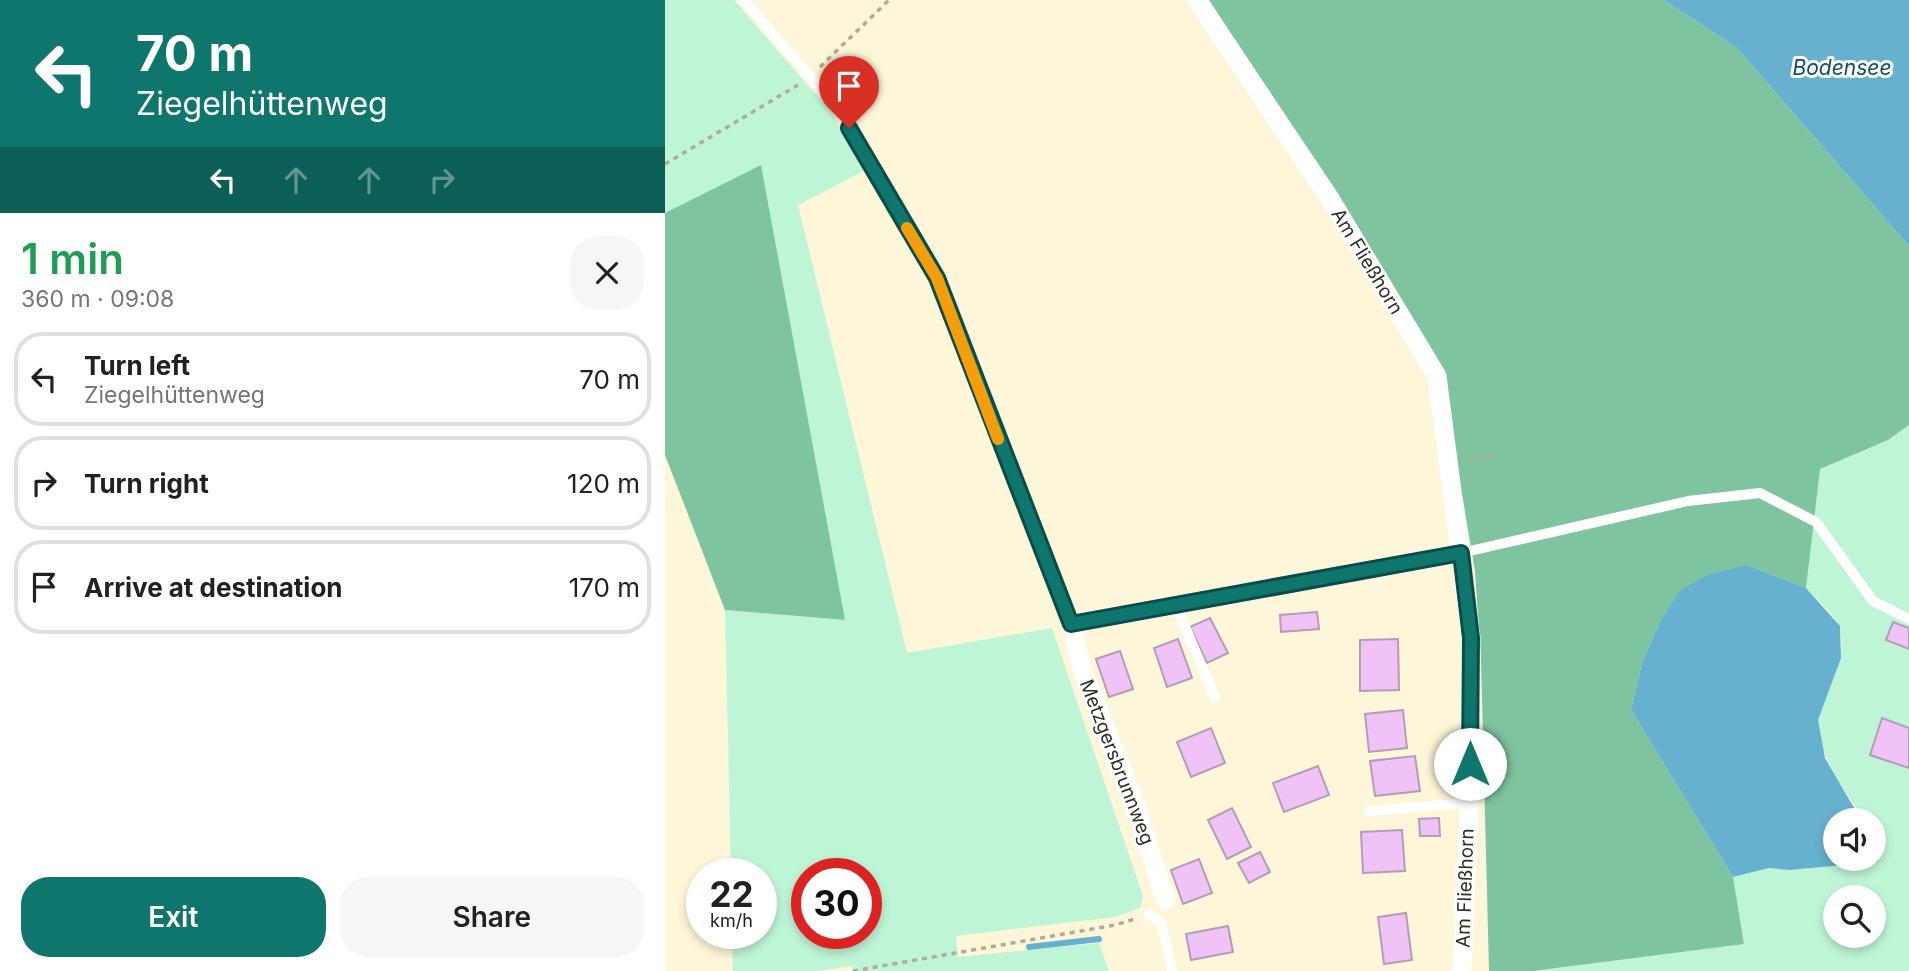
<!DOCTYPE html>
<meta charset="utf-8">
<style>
body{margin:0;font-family:Inter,sans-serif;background:#f6f6f6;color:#202124;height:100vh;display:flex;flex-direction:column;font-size:26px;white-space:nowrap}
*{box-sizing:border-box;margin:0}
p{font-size:23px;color:#757577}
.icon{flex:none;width:38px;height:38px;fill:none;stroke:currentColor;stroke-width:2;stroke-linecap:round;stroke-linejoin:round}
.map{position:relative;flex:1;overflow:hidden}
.drawer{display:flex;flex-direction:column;background:#fff;width:665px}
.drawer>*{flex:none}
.hud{background:#0f766e;color:#fff;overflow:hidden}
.tools{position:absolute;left:1158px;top:808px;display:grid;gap:14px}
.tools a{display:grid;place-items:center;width:63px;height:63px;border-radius:50%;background:#fff;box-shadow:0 4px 10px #0003;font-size:35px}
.speed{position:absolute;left:21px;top:858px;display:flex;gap:14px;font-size:35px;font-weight:700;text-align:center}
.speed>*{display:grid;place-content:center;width:91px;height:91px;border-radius:50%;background:#fff;box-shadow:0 4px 10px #0003;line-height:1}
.speed small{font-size:18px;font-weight:400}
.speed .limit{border:10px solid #d22;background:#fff;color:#111}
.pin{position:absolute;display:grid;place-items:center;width:60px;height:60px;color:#fff;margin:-72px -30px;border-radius:50% 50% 50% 0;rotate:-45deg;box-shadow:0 0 7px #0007}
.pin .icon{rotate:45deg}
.me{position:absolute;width:77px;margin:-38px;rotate:0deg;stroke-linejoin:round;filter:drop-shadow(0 0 5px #0008)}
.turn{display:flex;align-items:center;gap:24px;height:147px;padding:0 21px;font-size:32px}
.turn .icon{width:91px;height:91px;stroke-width:2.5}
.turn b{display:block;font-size:49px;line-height:60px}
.lanes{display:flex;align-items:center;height:66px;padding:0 21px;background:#0003;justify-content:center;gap:35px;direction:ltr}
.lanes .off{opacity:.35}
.round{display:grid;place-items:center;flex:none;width:74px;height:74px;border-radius:28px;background:#f6f6f6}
.summary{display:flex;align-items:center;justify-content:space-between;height:119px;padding:0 21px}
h1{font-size:42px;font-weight:600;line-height:52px;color:#1e9e55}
.button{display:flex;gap:14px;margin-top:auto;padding:14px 21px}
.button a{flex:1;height:80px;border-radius:28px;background:#0f766e;color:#fff;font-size:28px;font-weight:600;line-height:80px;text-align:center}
.button a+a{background:#f6f6f6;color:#202124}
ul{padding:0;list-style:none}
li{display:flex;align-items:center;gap:21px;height:94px;margin:0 14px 10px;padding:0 7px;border:4px solid #e0e0e0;border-radius:28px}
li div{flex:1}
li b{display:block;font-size:26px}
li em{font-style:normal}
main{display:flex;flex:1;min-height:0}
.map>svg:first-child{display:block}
.green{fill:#bff5d7;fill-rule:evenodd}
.forest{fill:#7fc4a0}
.water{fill:#66b1cf}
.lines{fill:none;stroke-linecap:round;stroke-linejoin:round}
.stream{stroke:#66b1cf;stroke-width:6}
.building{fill:#f1c2f6;stroke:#b29eb4;stroke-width:2}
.path{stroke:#b1ac95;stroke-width:3.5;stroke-dasharray:5 5;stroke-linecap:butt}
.lane{stroke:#fff;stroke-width:10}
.street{stroke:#fff;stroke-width:19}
.route-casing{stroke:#0a4d48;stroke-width:18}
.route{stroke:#0f766e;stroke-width:12}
.slow{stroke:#f59e0b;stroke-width:12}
.labels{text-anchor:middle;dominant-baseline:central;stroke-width:6;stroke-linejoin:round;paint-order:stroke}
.street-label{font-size:19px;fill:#302d22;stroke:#fff}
.water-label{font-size:21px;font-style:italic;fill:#0e4e64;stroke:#fff}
</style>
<main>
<section class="drawer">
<div class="hud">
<div class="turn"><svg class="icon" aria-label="left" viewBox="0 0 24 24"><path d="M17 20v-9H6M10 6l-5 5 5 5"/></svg><div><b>70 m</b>Ziegelhüttenweg</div></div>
<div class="lanes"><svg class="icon" aria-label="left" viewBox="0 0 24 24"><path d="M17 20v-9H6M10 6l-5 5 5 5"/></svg><svg class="icon off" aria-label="ahead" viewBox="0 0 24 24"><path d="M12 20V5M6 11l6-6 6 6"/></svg><svg class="icon off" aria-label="ahead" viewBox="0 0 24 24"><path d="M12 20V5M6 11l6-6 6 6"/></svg><svg class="icon off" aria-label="right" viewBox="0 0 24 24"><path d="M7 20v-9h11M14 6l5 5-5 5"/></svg></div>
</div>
<div class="summary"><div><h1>1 min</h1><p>360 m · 09:08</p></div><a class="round"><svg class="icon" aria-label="close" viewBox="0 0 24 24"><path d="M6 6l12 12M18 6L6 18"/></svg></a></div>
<ul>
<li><svg class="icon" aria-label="left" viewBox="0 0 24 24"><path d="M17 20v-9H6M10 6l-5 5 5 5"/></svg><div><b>Turn left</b><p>Ziegelhüttenweg</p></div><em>70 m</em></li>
<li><svg class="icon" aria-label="right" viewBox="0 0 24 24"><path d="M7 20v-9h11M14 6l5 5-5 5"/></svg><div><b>Turn right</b></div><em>120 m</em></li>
<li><svg class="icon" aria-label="arrive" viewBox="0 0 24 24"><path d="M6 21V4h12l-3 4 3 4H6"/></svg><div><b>Arrive at destination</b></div><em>170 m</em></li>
</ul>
<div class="button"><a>Exit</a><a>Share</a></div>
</section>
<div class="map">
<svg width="1244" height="971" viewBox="0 0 1244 971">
<rect width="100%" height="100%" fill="#fdf6d9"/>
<path class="green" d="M 0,0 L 69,0 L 166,112 L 199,171 L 133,205 L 242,653 L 387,628 L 478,896 L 475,908 L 450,917 L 291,936 L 293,957 L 434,943 L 444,971 L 188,971 L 187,966 L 151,971 L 68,971 L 67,933 L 96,933 L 96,873 L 66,873 L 60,610 L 179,620 L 96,166 L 0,213 ZM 142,873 L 201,873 L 201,933 L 142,933 Z
M 1244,425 L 1244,971 L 868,971 L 1079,944 L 1068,877 L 1104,868 L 1124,870 L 1213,862 L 1214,835 L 1209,829 L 1209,821 L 1202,821 C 1184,800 1146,744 1154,716 C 1163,686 1182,661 1175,628 C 1173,618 1149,596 1141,588 L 1154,469 L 1223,440 ZM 1171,898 L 1209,898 L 1209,936 L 1171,936 Z"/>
<path class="forest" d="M 544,0 L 999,0 L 1072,48 L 1244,246 L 1244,425 L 1223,440 L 1155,469 L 1141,588 L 1082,565 L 995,621 L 977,662 L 966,710 L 1068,877 L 1079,944 L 868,971 L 824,971 L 816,658 L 810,571 L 776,370 L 672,195 Z
M 96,165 L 180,620 L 60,610 L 0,455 L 0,213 Z"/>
<path class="water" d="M 999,0 L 1244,0 L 1244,246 L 1072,48 Z
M 1082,565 L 1141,588 L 1175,626 L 1176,658 L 1153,720 L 1160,758 L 1188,806 L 1202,821 L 1171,821 L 1171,859 L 1209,859 L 1209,829 L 1214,835 L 1213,862 L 1124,870 L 1104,868 L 1068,877 L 966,710 L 977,662 L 995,621 L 1016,590 L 1042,575 Z"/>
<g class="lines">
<path class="stream" d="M 364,947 L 434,939"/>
</g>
<path class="building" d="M 652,612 L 654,629 L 616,632 L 615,615 Z
M 545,618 L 563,653 L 542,663 L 525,627 Z
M 1228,622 L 1244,628 L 1244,649 L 1221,640 Z
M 513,639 L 527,678 L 502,687 L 489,648 Z
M 733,639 L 734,690 L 695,691 L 695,640 Z
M 455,651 L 468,689 L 444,697 L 431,659 Z
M 738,710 L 742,748 L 704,752 L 700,714 Z
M 1217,718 L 1244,728 L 1244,768 L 1205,755 Z
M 546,728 L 560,763 L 526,777 L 512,742 Z
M 750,756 L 755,791 L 710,796 L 705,761 Z
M 653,766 L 664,795 L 619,812 L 608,783 Z
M 567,808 L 586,847 L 562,859 L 543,820 Z
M 774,818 L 775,836 L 755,836 L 754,819 Z
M 737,830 L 740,871 L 698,873 L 696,832 Z
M 595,852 L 605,872 L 584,883 L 573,863 Z
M 534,859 L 547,893 L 518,904 L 506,870 Z
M 741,913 L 747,960 L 719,964 L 713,917 Z
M 563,926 L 568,952 L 526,960 L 521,934 Z"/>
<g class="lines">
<path class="path" d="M 155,67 L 224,0
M 0,164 L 133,85
M 803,460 L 831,454
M 188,971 L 450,925 L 470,919"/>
<path class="lane" d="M 79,0 L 171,107 L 272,278 L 406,624
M 796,553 L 1023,501 L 1095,493 L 1151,522 L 1208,601 L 1244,619
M 511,605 L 550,698
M 704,811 L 804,803
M 483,914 L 496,922 L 507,971"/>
<g class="street">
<path id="s1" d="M 532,0 L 664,197 L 772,376 L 806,638 L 805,790 L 797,971"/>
<path d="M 501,900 L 467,795 L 418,671 L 406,624 L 796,553"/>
</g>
</g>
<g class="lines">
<g class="route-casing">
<path id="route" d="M 184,128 L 272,278 L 406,624 L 796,553 L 806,638 L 805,764"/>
</g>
<use href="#route" class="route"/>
<path class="slow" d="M 242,228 L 272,278 L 333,439"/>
</g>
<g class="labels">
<g class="street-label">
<text stroke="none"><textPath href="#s1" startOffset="312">Am Fließhorn</textPath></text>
<text transform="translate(452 762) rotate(69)">Metzgersbrunnweg</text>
<text transform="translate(800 888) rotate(-88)">Am Fließhorn</text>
</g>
<g class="water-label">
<text x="1177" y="67">Bodensee</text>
</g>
</g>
</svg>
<div class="tools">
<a><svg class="icon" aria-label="sound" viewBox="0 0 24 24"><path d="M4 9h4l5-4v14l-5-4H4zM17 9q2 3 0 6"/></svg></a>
<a><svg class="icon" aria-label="search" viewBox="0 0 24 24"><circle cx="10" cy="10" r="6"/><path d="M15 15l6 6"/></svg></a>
</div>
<div class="speed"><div>22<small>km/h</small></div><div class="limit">30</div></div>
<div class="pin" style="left:184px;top:128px;background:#d93025"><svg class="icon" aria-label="arrive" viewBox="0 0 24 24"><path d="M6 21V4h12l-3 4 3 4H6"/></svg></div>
<svg class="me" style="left:805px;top:764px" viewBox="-20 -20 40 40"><circle r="19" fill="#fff"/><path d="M0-13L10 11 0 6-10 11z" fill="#0f766e"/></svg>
</div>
</main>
